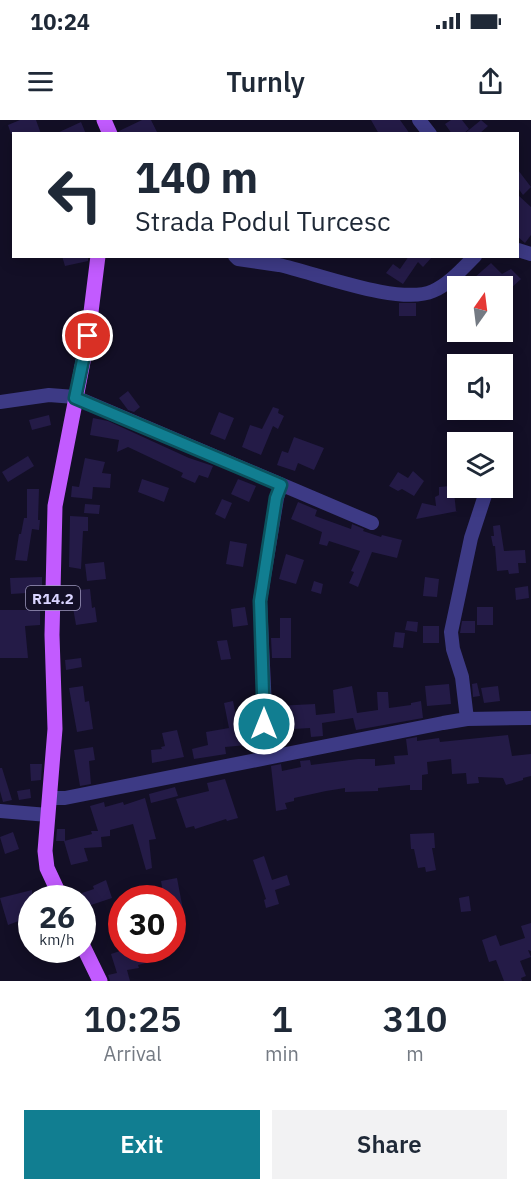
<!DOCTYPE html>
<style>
body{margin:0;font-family:"IBM Plex Sans",sans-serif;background:#f2f2f3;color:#1f2937;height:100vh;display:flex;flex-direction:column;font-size:22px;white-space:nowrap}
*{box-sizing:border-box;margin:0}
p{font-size:20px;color:#747a83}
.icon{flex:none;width:33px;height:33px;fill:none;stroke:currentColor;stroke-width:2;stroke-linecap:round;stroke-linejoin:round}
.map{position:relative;height:861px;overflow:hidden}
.panel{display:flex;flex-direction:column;background:#fff;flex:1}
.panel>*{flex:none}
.top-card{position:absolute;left:12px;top:12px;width:507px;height:126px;border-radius:0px;box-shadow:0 3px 15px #0003;background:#fff;color:#1f2937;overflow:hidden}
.needle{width:39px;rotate:14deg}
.tools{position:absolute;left:447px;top:156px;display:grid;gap:12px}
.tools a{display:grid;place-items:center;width:66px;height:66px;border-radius:0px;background:#fff;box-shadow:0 3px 15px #0003;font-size:30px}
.speed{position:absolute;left:18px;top:765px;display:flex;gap:12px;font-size:30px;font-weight:700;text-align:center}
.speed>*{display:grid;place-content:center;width:78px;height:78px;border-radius:50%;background:#fff;box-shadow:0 3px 15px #0003;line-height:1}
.speed small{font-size:15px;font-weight:400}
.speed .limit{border:9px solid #d22;background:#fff;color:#111}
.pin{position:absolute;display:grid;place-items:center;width:51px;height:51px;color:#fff;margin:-26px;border:3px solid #fff;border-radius:50%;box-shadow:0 2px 6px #0007}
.me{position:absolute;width:66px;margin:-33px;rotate:0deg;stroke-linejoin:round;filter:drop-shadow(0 0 4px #0008)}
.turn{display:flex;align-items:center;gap:21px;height:126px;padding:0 24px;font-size:27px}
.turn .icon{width:78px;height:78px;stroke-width:2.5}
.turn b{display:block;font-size:42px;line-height:51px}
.eta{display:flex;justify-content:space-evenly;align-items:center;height:102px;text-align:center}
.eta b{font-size:36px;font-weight:600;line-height:42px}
.action{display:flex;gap:12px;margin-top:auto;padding:12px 24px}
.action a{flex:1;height:69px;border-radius:0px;background:#117e91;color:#fff;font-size:24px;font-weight:600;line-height:69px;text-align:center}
.action a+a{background:#f2f2f3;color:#1f2937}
.status{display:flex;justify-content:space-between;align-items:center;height:42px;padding:0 30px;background:#fff;direction:ltr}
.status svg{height:16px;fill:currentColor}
header{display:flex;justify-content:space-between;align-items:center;height:78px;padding:0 24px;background:#fff;font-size:27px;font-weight:600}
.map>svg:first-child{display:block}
.building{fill:#241b47}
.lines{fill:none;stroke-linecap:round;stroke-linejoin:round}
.minor{stroke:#3d3a85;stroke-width:14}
.primary{stroke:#c25bff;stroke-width:15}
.route-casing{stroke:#0b525e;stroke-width:15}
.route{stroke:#117e91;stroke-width:10}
.labels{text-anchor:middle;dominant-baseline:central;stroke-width:4.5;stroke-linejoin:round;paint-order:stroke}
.shield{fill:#130f26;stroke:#9e99be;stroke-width:1.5}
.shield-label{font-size:15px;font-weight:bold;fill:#d9d4ff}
</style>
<div class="status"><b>10:24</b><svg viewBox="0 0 49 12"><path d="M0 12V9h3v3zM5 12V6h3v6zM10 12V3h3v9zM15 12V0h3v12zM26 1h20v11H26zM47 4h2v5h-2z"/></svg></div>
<header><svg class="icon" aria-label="menu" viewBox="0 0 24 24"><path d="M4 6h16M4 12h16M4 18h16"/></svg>Turnly<svg class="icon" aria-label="share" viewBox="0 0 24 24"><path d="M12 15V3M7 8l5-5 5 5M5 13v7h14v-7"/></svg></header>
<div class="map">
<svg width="531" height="861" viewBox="0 0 531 861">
<rect width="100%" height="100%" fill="#130f26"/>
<path class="building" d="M 20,0 L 36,0 L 41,14 L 11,14 L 8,5 Z
M 142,0 L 151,0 L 158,14 L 120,14 L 119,11 Z
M 371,0 L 400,0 L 410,14 L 379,14 Z
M 451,0 L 462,0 L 469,9 L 463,14 L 452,14 L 445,4 Z
M 481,0 L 488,6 L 479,14 L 464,14 Z
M 81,2 L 86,14 L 55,14 Z
M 518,50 L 531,67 L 523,75 L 518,68 Z
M 518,75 L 531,87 L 531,115 L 525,123 L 518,117 Z
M 62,136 L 88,136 L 88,141 L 65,146 Z
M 409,136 L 433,136 L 423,147 L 418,142 L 403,164 L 386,153 L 393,144 L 400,149 Z
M 491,143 L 502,154 L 511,149 L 521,159 L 510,169 L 508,166 L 465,166 Z
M 399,183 L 416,183 L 416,196 L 399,196 Z
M 128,271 L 140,287 L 134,292 L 128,290 L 119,278 Z
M 273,287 L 279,289 L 278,293 L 284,296 L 278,309 L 273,306 L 261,335 L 242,327 L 250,305 L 262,309 Z
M 219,292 L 234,298 L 225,320 L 210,314 Z
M 49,295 L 51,305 L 32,310 L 29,300 Z
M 93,298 L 108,301 L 189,338 L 213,346 L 208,358 L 199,355 L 195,363 L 181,357 L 183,353 L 128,327 L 117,332 L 119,320 L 90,315 Z
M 294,317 L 324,328 L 314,350 L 298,343 L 295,351 L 277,345 L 282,331 L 288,333 Z
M 28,336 L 34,346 L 8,362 L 2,352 Z
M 85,338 L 105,342 L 102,353 L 111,354 L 110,368 L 93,367 L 92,379 L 71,377 L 72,366 L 79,367 Z
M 413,351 L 424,361 L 414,376 L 402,369 L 398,371 L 389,366 L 398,352 L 408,358 Z
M 142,359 L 169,368 L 164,382 L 138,372 Z
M 238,359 L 256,366 L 249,382 L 231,374 Z
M 450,366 L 451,373 L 454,372 L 456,391 L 458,391 L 416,399 L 422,383 L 436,386 L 435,377 L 439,375 L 439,367 Z
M 27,369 L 39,369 L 38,400 L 40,400 L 39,410 L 32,409 L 27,441 L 15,440 L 19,414 L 21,414 L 24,398 L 27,398 Z
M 222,379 L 232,383 L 225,399 L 215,394 Z
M 298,382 L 317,390 L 315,396 L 351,409 L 352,404 L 364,409 L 363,411 L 381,417 L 382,415 L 402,420 L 397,438 L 372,432 L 358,467 L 349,463 L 354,452 L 351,451 L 360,431 L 329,421 L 327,426 L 319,424 L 322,412 L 291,399 Z
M 85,384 L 100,385 L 99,394 L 84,393 Z
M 70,396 L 88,397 L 88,411 L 83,411 L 81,449 L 69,447 Z
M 500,405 L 504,431 L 525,430 L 526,443 L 518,443 L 519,453 L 509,454 L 508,450 L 497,451 L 495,426 L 493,426 L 491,416 L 494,416 L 493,406 Z
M 230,421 L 247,424 L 243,447 L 226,444 Z
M 286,434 L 304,440 L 296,464 L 279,459 Z
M 104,442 L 106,459 L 87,461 L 85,444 Z
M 42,457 L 42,472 L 11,474 L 10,458 Z
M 425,457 L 439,459 L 437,477 L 423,476 Z
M 314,461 L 323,464 L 321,474 L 311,471 Z
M 528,466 L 529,478 L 516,480 L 515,468 Z
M 90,469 L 92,488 L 95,487 L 97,502 L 76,505 L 72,482 L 69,483 L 68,471 Z
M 245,487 L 248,505 L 233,507 L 231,489 Z
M 477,487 L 493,487 L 493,505 L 477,505 Z
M 0,490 L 40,490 L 40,505 L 25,506 L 28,538 L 0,538 Z
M 280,498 L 291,498 L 291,538 L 272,538 L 271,518 L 280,518 Z
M 407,501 L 418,502 L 417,512 L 405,510 Z
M 462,501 L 475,501 L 475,513 L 460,513 Z
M 423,506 L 439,506 L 439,523 L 423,523 Z
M 395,512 L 405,513 L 403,528 L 393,527 Z
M 227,520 L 231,539 L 221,540 L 217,521 Z
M 81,538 L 82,547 L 66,550 L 65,540 Z
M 477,563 L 480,576 L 473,577 L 472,564 Z
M 449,564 L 451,584 L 427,586 L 425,566 Z
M 83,566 L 85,582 L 89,581 L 93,609 L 77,612 L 69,568 Z
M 352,566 L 357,593 L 378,590 L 377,572 L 388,572 L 389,588 L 411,585 L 411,583 L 421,581 L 423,598 L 356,610 L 353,598 L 322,603 L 323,616 L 311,617 L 310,608 L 277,610 L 276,586 L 315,584 L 316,595 L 335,593 L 333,570 Z
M 498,566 L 500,581 L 484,583 L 481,568 Z
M 233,581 L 236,596 L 256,592 L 255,602 L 246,604 L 247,625 L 225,627 L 226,634 L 194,639 L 192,629 L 208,625 L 206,612 L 229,608 L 224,583 Z
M 177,610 L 184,637 L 152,643 L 151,630 L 162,629 L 161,627 L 165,626 L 162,613 Z
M 508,615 L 512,636 L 531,634 L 531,656 L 523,658 L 523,660 L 506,665 L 503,658 L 478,657 L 479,663 L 467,664 L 466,653 L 452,654 L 451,639 L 427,642 L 428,654 L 422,655 L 422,670 L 410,670 L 410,665 L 378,668 L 378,671 L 345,672 L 345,668 L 326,671 L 294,678 L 294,681 L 285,683 L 287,689 L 276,691 L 271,646 L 281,644 L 282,651 L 301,647 L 300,641 L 310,640 L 311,645 L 358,639 L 375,639 L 375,646 L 395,644 L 394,636 L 408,635 L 406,619 L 417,617 L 417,621 L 439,618 L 440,622 Z
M 93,627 L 95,640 L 89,641 L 91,664 L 80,666 L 74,630 Z
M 30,644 L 42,644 L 41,660 L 31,661 Z
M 0,648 L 2,648 L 12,680 L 3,682 L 0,671 Z
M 225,659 L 238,698 L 227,701 L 226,699 L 195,709 L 194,706 L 186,708 L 176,679 L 209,671 L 207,663 Z
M 175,667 L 178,676 L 151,683 L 149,674 Z
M 30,669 L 31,678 L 19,680 L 17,671 Z
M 145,678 L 156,719 L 149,720 L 152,748 L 146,750 L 133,704 L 110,710 L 110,716 L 101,717 L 102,727 L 84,728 L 88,741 L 71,745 L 64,721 L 92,714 L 91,711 L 98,711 L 90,686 L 104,682 L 105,687 L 123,682 L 124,685 Z
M 57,709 L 65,709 L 65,721 L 56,721 Z
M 13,712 L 19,729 L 5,734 L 0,717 Z
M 434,713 L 435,728 L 432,728 L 436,750 L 426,752 L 425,747 L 418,748 L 414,729 L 411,729 L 410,714 Z
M 264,736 L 272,760 L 287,755 L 290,765 L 275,770 L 279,784 L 266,788 L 264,780 L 266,779 L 253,740 Z
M 177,758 L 184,795 L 174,797 L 172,778 L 164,778 L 161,761 Z
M 106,760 L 112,778 L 82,788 L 82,773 L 94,769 L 93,766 Z
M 32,770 L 32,796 L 8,805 L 0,778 Z
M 469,776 L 471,791 L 461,792 L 459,778 Z
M 531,803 L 531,831 L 528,830 L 531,837 L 520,841 L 526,856 L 521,858 L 522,861 L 504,861 L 496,840 L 489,842 L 482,820 L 496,815 L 500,826 L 525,818 L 521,806 Z
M 41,830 L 72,830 L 72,831 L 45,840 Z
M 123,830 L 147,830 L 150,842 L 138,845 L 139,848 L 127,850 L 130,861 L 110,861 L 108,855 L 117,853 L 111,834 Z"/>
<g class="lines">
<path class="minor" d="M 419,0 L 430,14
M 518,130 L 531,134
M 235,136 L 238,139 C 252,141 266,143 279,145 C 316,153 400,186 433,171 C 449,164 462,149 475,136
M 0,282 L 49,275 L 75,277 L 372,403
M 467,599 L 462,557 L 453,529 L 451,512 L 471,418 L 487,369
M 263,637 L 265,588 L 260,481 L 277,378 L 281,365
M 50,678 L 65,678 L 443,603 L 467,599 L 531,598
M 0,691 L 48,695"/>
<path class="primary" d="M 104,0 L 110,14
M 61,778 L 47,748 L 45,731 L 55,609 L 52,515 L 55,386 L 88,216 L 98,136
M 82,824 L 100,861"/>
</g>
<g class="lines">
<g class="route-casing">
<path id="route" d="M 88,216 L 75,278 L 281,365 L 276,378 L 260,481 L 264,604"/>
</g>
<use href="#route" class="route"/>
</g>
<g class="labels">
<rect class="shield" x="26" y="466" width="54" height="24" rx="4.5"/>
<g class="shield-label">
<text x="53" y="478">R14.2</text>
</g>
</g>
</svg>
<div class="tools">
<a><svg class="needle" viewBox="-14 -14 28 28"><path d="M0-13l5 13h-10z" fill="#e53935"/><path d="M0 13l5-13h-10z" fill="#747a83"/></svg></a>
<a><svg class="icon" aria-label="sound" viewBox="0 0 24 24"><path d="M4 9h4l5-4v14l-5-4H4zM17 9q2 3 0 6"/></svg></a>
<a><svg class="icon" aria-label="layers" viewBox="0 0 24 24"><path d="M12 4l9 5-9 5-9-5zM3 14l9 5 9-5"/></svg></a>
</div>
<div class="speed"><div>26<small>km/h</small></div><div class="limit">30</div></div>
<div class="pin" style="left:88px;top:216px;background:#d93025"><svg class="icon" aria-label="arrive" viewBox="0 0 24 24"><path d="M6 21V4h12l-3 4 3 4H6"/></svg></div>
<svg class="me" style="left:264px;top:604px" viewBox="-20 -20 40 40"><circle r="17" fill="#117e91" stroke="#fff" stroke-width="3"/><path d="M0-11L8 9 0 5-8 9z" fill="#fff"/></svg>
<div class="top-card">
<div class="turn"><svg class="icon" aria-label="left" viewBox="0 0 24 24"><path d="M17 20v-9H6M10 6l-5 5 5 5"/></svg><div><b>140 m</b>Strada Podul Turcesc</div></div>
</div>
</div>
<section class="panel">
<div class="eta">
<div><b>10:25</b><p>Arrival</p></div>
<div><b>1</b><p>min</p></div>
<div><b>310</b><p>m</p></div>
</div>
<div class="action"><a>Exit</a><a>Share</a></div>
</section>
